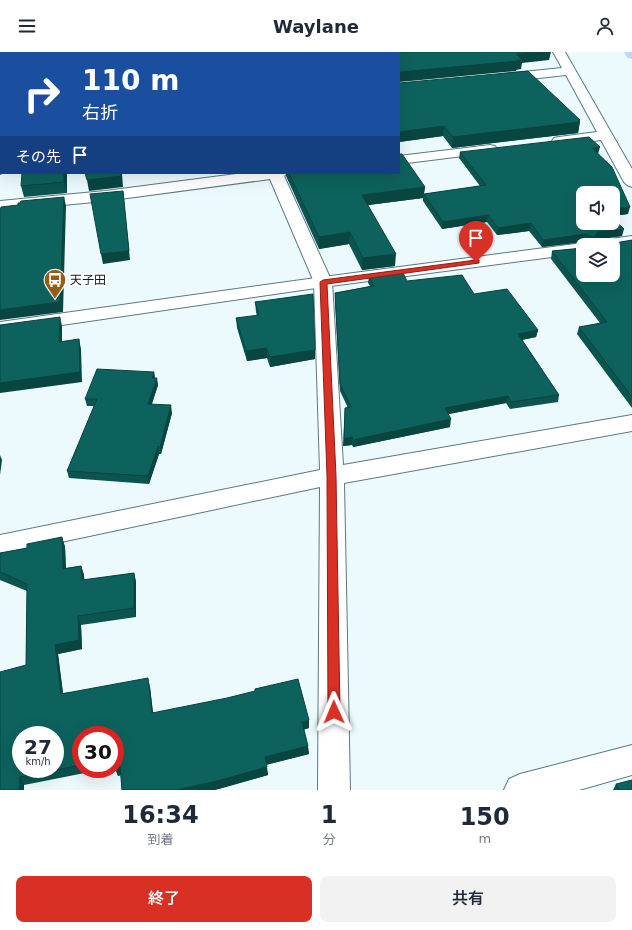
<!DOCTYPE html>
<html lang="ja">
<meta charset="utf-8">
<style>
body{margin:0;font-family:"DejaVu Sans","Noto Sans JP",sans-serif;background:#f2f2f3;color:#1f2937;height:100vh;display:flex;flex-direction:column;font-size:15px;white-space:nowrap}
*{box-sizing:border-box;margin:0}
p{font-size:13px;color:#747a83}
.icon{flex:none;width:22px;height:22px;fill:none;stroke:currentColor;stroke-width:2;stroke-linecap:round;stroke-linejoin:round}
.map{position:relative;height:738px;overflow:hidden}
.panel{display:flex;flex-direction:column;background:#fff;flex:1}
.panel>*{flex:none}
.top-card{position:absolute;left:0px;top:0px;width:400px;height:122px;box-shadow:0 4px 16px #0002;background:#1a4fa0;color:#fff;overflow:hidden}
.tools{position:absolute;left:576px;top:134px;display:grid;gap:8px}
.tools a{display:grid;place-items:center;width:44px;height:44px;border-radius:8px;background:#fff;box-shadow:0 4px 16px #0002;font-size:20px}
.speed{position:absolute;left:12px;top:674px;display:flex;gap:8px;font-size:20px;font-weight:700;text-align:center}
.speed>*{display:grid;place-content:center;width:52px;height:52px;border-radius:50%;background:#fff;box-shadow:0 4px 16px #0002;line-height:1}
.speed small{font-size:10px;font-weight:400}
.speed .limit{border:6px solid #d22;background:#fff;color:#111}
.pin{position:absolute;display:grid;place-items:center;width:34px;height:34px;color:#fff;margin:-41px -17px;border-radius:50% 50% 50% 0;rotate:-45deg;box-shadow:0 0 4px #0007}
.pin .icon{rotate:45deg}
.me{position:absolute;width:44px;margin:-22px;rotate:359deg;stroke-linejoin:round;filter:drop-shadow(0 0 3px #0008)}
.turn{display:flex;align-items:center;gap:14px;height:84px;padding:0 16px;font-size:18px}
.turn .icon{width:52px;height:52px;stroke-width:2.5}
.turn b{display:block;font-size:28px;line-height:34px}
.then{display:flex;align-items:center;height:38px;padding:0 16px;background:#0003;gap:8px;font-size:15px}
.eta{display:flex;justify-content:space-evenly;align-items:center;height:68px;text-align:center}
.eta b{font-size:24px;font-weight:600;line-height:28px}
.primary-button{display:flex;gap:8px;margin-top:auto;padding:8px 16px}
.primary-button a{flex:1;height:46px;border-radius:8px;background:#d93025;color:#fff;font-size:16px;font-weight:600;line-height:46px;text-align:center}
.primary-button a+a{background:#f2f2f3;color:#1f2937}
header{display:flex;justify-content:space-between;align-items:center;height:52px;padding:0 16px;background:#fff;font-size:18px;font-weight:600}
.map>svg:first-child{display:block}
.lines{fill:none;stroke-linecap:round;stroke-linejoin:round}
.minor-casing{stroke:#5b7983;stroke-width:2}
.tertiary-casing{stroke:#5b7983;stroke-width:2}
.motorway-casing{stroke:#d4d6d7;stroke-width:2}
.minor{fill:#fff;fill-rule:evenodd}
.tertiary{fill:#fff;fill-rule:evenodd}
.motorway{fill:#badafd;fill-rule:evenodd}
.wall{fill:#0b5450}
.shaded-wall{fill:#094541}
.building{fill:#0d625d;stroke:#094541;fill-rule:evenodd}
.route{fill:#d93025;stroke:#8d1f18}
.labels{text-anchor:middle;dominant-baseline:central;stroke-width:4;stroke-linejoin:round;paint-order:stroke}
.poi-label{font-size:12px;fill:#101c20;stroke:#fff;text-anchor:start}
</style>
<header><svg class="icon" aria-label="menu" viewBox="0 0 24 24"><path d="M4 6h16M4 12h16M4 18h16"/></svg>Waylane<svg class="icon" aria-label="person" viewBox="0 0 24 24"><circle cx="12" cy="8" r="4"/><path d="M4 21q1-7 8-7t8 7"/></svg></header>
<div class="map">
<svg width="632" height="738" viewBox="0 0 632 738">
<rect width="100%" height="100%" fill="#ecfafe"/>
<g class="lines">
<g class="minor-casing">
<path id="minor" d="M 553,0 L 565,0 L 632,117 L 632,135 L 627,133 L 624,130 L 601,88 L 559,93 L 554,92 L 552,89 L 554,86 L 559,85 L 597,80 L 566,23 L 503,30 L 499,29 L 497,26 L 499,23 L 503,22 L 562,16 Z
M 490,93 L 495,94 L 497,97 L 495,100 L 399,112 L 399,104 Z
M 244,121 L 287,121 L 284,124 L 332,230 L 343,413 L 632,363 L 632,379 L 344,431 L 350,738 L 318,738 L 320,435 L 0,503 L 0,483 L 320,418 L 314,230 L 270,127 L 105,149 L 0,159 L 0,149 L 105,139 Z
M 632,693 L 632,723 L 579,738 L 504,738 L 509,727 L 520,722 Z"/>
</g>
<g class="tertiary-casing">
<path id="tertiary" d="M 1,110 L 2,121 L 0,122 L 0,111 Z
M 632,184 L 632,194 L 613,197 L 613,193 L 593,193 L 596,189 Z
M 583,191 L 590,193 L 583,193 L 583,201 L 323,235 L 0,282 L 0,270 L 323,225 Z"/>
</g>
<g class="motorway-casing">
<path id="motorway" d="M 625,0 L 632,0 L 632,6 L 628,5 Z"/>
</g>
<use href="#minor" class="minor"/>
<use href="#tertiary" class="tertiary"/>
<use href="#motorway" class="motorway"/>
</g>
<path class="wall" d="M 399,31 L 580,70 L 578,81 L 452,96 L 443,84 L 399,90 Z
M 460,100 L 598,102 L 628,162 L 613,164 L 613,141 L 583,141 L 622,184 L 597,187 L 615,191 L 632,188 L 632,356 L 577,282 L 579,275 L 600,271 L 551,207 L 552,199 L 613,193 L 585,193 L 586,190 L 583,190 L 542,195 L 529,179 L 497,183 L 487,170 L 442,177 L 423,149 L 423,146 L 368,153 L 395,214 L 362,218 L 349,192 L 319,197 L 286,124 L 286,121 L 399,121 L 425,135 L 424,142 L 480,134 L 459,106 Z
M 67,121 L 67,141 L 24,145 L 21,134 Z
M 369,224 L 407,229 L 474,242 L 538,278 L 536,285 L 522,288 L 559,343 L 558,350 L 510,357 L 506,351 L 448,362 L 450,375 L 353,395 L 352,393 L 343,394 L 345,356 L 348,356 L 340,339 L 335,248 L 335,241 L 370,234 L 368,231 Z
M 255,250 L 315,298 L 315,307 L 270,315 L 267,306 L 247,309 L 237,276 L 236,266 L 257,264 L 256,260 Z
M 154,320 L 155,326 L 158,333 L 152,352 L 172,361 L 161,402 L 159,402 L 149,432 L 69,426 L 67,419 L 94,354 L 87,354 L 85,347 Z
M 62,485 L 65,495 L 66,516 L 81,514 L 84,523 L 84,528 L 134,521 L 136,530 L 136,565 L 81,573 L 82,597 L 58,602 L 63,641 L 150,635 L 153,661 L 309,676 L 304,677 L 309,702 L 266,713 L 268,723 L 214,738 L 122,738 L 121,723 L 118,724 L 115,715 L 115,683 L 81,683 L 81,717 L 105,717 L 24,733 L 24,738 L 0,738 L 26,613 L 27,539 L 0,528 L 0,501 L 27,496 Z
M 616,732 L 632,738 L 613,738 Z"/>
<path class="shaded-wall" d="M 534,0 L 551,0 L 549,8 L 522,11 L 521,17 L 516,18 L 516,19 L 399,30 L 399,21 L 400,20 L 516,2 Z
M 1,24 L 1,39 L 0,40 L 0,26 Z
M 580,68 L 578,81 L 452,96 L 453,85 Z
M 444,74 L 443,84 L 399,90 L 399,80 Z
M 600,95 L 598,102 L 592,96 Z
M 64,121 L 67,121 L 67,141 L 64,130 Z
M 121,121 L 127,121 L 122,122 L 123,135 L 89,139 L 87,128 Z
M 425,135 L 423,146 L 361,154 L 362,143 Z
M 123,139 L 124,148 L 130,208 L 103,212 L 101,202 Z
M 64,145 L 66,154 L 63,260 L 0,268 L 0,258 Z
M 630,155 L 628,162 L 613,164 L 613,157 Z
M 488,163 L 487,170 L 442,177 L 443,170 Z
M 531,171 L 529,179 L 497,183 L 498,176 Z
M 624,177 L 622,184 L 596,188 L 592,193 L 593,186 L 598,180 Z
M 350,180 L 349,192 L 319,197 L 319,185 Z
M 585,182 L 583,190 L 542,195 L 543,188 Z
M 396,202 L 395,214 L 362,218 L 363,206 Z
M 60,265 L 62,274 L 62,300 L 59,290 Z
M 538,278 L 536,285 L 516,289 L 518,282 Z
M 79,287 L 81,297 L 82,330 L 0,341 L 0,331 Z
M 266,296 L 267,306 L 247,309 L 246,299 Z
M 315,298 L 315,307 L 270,315 L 270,305 Z
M 154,320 L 155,327 L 152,326 Z
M 157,326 L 158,333 L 149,360 L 148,352 Z
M 508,344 L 506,351 L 444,363 L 445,356 Z
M 171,353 L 172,361 L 161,402 L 160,395 Z
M 451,367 L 450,375 L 353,395 L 353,388 Z
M 352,385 L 352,393 L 343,394 L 344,387 Z
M 158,394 L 159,402 L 149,432 L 148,424 Z
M 0,403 L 2,408 L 0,423 Z
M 62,485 L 65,495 L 66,526 L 63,517 Z
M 81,514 L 84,523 L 85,537 L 82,528 Z
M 134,521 L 136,530 L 136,565 L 134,556 Z
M 78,564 L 81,573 L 82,597 L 58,602 L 64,650 L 61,642 L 55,593 Z
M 148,626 L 150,635 L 154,670 L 152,661 Z
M 309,668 L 309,676 L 303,678 L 302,670 Z
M 308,694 L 309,702 L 265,713 L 265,705 Z
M 120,714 L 123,722 L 118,724 L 115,716 Z
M 267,715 L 268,723 L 219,737 L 214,738 L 176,738 Z
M 20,725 L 24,733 L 24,738 L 19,738 Z"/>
<path class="building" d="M 0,0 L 30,0 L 29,1 L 1,1 L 1,24 L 0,26 Z
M 33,0 L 534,0 L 516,2 L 522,8 L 517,8 L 518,9 L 400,20 L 399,21 L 399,1 L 33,1 Z
M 528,19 L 580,68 L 578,68 L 580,70 L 453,85 L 444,74 L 399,80 L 399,31 Z
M 589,85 L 600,95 L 592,96 L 612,115 L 630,155 L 613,157 L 613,141 L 583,141 L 583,171 L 613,171 L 613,166 L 624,177 L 598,180 L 593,186 L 595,187 L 614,187 L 615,191 L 632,188 L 632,345 L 579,275 L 607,270 L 552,199 L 583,196 L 583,223 L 613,223 L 613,193 L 585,193 L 586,187 L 592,187 L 593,185 L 585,182 L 543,188 L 531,171 L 498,176 L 488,163 L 443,170 L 424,142 L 486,133 L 460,100 Z
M 399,102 L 402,102 L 425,135 L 362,143 L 396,202 L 363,206 L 350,180 L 319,185 L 289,121 L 399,121 Z
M 22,121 L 64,121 L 64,130 L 21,134 Z
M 85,121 L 121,121 L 121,124 L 87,128 Z
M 123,139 L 129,199 L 101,202 L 90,142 Z
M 64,145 L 60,250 L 0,258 L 0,159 L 1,155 L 18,153 L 18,151 L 20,151 L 21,149 Z
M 402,219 L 407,229 L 462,223 L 474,242 L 507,237 L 538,278 L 518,282 L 559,343 L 511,350 L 508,344 L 445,356 L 451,367 L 353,388 L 352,385 L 344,387 L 345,356 L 351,355 L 340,332 L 335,241 L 374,234 L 369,224 Z
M 313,242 L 315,298 L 270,305 L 266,296 L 246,299 L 236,266 L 259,263 L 255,250 Z
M 60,265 L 59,290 L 79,287 L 80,320 L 0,331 L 0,273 Z
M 97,317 L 154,320 L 152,326 L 157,326 L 148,352 L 171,353 L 160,395 L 158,394 L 148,424 L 67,419 L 97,347 L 85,347 Z
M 62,485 L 63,517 L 81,514 L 82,528 L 134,521 L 134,556 L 78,564 L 79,588 L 55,593 L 61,642 L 148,626 L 152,661 L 227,646 L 255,639 L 255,637 L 298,627 L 309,668 L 302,670 L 308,694 L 265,705 L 267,715 L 217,729 L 176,738 L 122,738 L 120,714 L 115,716 L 115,683 L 81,683 L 81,713 L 20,725 L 19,738 L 0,738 L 0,620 L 26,613 L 27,532 L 0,520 L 0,501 L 27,496 L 27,492 ZM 21,683 L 55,683 L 55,717 L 21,717 Z
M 632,728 L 632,738 L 619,738 L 616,732 Z"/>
<path class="route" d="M 476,208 L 479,208 L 479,211 L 327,232 L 336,424 L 340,660 L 338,664 L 334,665 L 329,664 L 328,660 L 327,424 L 320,230 L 323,228 Z"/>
<defs>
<g id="bus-pin" transform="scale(1.15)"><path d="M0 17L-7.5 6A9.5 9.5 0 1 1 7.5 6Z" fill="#945c16" stroke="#fff"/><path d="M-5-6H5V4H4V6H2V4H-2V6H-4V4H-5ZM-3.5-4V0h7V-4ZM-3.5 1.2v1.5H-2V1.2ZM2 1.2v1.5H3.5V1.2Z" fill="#fff"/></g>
</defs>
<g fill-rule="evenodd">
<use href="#bus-pin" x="55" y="228"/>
</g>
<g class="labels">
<g class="poi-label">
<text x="70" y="228">天子田</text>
</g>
</g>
</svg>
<div class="tools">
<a><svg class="icon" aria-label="sound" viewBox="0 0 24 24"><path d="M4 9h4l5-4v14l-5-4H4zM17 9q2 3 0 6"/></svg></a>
<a><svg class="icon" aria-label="layers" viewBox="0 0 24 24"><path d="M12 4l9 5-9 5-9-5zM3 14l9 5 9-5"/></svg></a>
</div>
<div class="speed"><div>27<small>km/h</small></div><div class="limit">30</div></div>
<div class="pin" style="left:476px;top:210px;background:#d93025"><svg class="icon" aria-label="arrive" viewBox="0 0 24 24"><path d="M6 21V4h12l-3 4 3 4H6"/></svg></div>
<svg class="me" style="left:334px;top:660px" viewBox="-20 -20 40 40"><path d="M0-17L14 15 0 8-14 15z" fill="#d93025" stroke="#fff" stroke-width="4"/></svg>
<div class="top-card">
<div class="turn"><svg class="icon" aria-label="right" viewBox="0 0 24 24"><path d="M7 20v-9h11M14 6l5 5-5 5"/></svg><div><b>110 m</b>右折</div></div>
<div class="then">その先<svg class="icon" aria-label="arrive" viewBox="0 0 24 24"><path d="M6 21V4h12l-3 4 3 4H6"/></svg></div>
</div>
</div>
<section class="panel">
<div class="eta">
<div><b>16:34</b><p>到着</p></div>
<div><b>1</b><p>分</p></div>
<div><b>150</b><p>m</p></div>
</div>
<div class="primary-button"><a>終了</a><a>共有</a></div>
</section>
